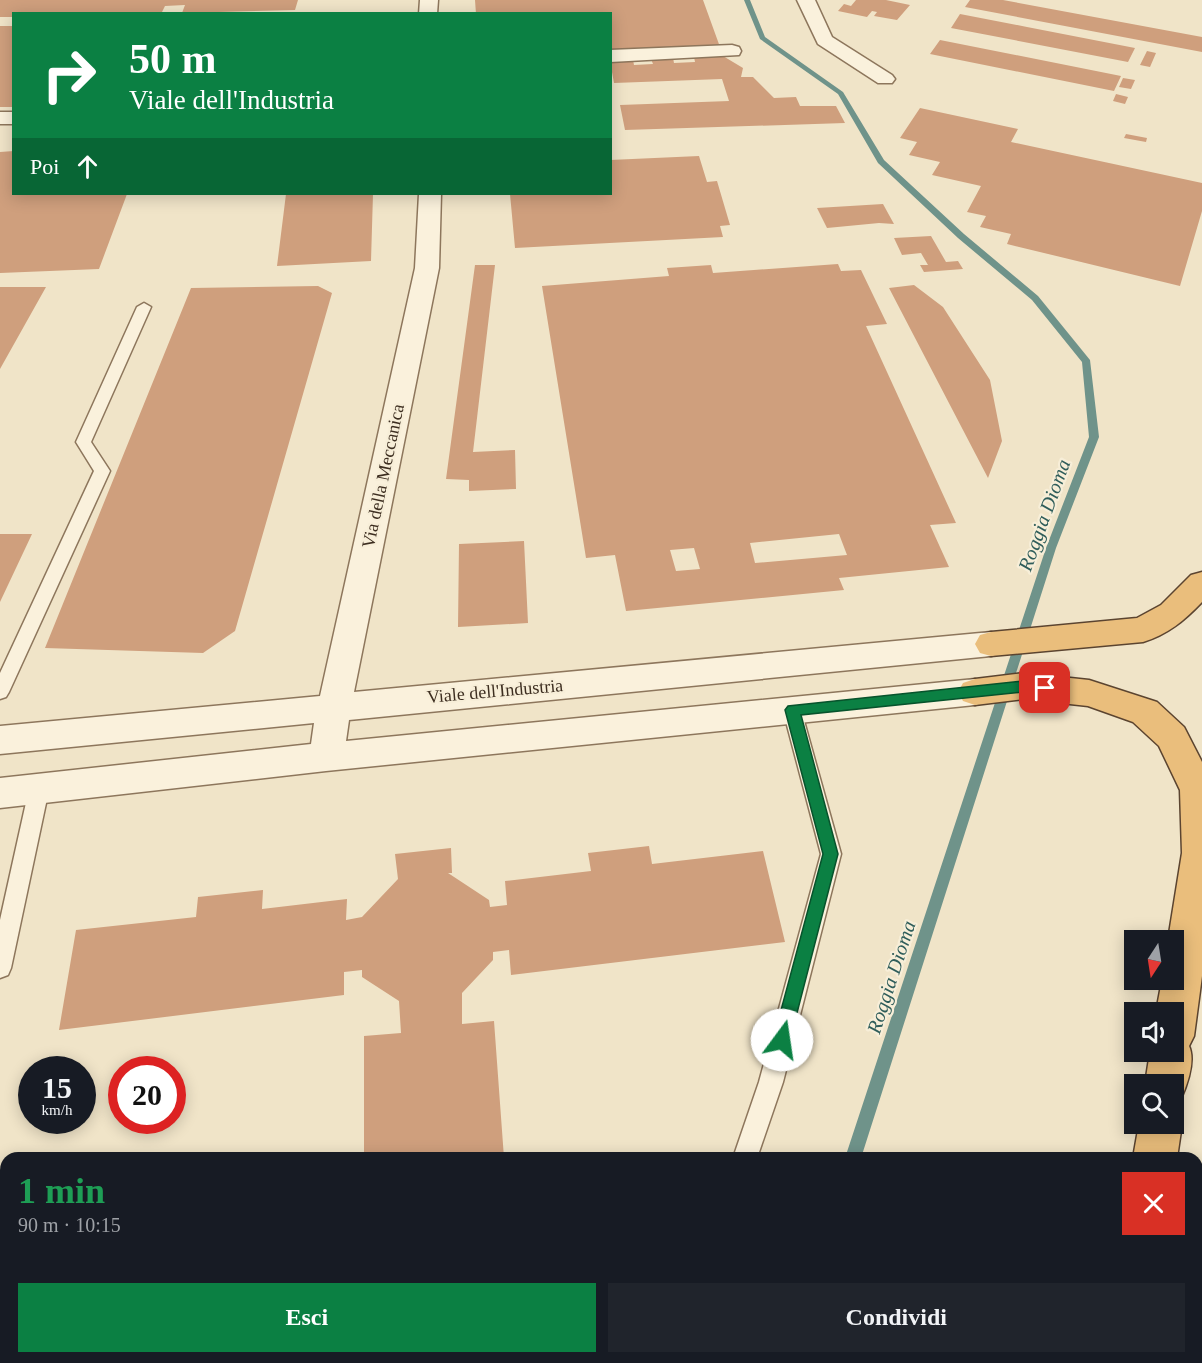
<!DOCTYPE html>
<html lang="it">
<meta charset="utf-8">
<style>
body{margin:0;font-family:"Times New Roman",serif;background:#20242c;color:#f1f3f6;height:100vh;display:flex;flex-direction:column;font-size:22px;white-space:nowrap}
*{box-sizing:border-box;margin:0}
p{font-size:20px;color:#9ea1a6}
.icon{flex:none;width:33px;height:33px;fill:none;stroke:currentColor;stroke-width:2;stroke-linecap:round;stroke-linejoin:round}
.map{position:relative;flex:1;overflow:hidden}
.side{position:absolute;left:0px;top:1152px;width:1203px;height:212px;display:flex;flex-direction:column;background:#171b24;border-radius:18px 18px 0 0;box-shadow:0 3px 15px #0003}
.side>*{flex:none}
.guide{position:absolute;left:12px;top:12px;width:600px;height:183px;border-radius:0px;box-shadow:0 3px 15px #0003;background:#0b8043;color:#fff;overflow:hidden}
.needle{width:39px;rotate:192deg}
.fabs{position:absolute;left:1124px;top:930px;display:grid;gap:12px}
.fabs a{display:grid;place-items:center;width:60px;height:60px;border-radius:0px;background:#171b24;box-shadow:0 3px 15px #0003;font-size:30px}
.speed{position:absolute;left:18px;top:1056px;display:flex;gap:12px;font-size:30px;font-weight:700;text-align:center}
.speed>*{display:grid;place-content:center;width:78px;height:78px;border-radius:50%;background:#171b24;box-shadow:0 3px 15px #0003;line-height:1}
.speed small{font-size:15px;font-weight:400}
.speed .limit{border:9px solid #d22;background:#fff;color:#111}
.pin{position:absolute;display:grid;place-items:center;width:51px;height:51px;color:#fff;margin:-26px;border-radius:12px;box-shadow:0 3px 9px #0006}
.me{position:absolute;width:66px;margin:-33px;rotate:14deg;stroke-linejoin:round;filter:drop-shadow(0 0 4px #0008)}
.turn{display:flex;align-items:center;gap:21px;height:126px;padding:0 18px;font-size:27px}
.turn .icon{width:78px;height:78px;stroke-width:2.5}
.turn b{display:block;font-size:42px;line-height:51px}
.then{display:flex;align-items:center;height:57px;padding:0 18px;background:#0003;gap:12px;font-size:22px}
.round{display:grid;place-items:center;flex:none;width:63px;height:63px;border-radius:0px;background:#20242c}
.overview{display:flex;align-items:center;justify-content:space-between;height:102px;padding:0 18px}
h1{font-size:36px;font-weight:600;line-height:45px;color:#1e9e55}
.primary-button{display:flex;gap:12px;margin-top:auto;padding:12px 18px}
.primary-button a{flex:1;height:69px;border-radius:0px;background:#0b8043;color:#fff;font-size:24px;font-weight:600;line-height:69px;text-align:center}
.primary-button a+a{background:#20242c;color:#f1f3f6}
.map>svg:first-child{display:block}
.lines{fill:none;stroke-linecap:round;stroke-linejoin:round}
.stream{fill:#6f938a;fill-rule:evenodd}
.building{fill:#cf9f7d;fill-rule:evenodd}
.service-casing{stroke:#8d765c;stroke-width:3}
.minor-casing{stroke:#8d765c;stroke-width:3}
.trunk-casing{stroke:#5b4430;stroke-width:3}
.service{fill:#faf1dc;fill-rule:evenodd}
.minor{fill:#faf1dc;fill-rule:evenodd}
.trunk{fill:#eabe7c;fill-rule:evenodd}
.route{fill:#0b8043;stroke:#07532c;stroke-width:1.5}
.labels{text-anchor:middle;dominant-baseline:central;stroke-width:4.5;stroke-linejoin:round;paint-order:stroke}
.street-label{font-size:18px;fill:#3d2e20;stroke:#f7eed8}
.water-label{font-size:20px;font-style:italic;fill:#2f5d5a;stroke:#f7eed8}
</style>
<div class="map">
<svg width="1202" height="1363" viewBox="0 0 1202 1363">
<rect width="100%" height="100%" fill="#f0e4c8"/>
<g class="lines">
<path class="stream" d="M 744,0 L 750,0 L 765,37 L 843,92 L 884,160 L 964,234 L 1038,296 L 1090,360 L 1099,437 L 1056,548 L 861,1158 L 845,1158 L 1046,548 L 1089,437 L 1082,362 L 1032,300 L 958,238 L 878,163 L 838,94 L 760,39 Z
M 779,1358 L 797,1358 L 795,1363 L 777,1363 Z"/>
</g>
<path class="building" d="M 0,0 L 298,0 L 295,10 L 182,13 L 185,5 L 165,6 L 161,14 L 14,14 L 14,17 L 0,17 Z
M 475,0 L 703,0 L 720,47 L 610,52 L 610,14 L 476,14 Z
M 856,0 L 886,0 L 910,5 L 897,20 L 874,16 L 877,12 L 872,11 L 867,17 L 838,11 L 844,4 L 851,6 Z
M 970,0 L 1003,0 L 1202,37 L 1202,52 L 965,7 Z
M 960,14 L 1027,27 L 1135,48 L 1128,62 L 951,28 Z
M 0,26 L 14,26 L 14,107 L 0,107 Z
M 940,40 L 1121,76 L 1114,91 L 930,54 Z
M 1147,51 L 1156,53 L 1150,67 L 1140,65 Z
M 723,56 L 743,68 L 741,77 L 753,77 L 774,98 L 796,97 L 800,106 L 836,106 L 845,123 L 625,130 L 620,105 L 729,101 L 722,79 L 614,83 L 610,61 L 633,60 L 634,65 L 653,64 L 651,59 L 673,58 L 674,63 L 695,62 L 694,57 Z
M 1123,78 L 1135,80 L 1131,89 L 1119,87 Z
M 1116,94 L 1128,97 L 1125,104 L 1113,101 Z
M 920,108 L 1018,129 L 1011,142 L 1202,183 L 1202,211 L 1180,286 L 1007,244 L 1011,234 L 980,227 L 986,216 L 967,212 L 981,186 L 932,175 L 940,162 L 909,155 L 917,142 L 900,138 Z
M 1126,134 L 1147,138 L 1146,142 L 1124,138 Z
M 14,151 L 14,194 L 127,194 L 99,269 L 0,273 L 0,152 Z
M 699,156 L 707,182 L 717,181 L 730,225 L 720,226 L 723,237 L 515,248 L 510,194 L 610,194 L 610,160 Z
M 286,194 L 373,194 L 371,261 L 277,266 Z
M 883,204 L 894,224 L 879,223 L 827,228 L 817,208 Z
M 931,236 L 946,262 L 958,261 L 963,269 L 924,272 L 920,265 L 928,265 L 921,253 L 902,255 L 894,238 Z
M 838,264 L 841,271 L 861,270 L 887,324 L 866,326 L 956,523 L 930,525 L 949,567 L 839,578 L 844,590 L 626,611 L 615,555 L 586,558 L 542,286 L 669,276 L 667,268 L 711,265 L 713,273 ZM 839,534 L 847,555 L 755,563 L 750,543 ZM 694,548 L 700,569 L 676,571 L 670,550 Z
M 475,265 L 495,265 L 473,452 L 515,450 L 516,489 L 469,491 L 469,480 L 446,479 Z
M 914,285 L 943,307 L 990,380 L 1002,441 L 988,478 L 889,288 Z
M 318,286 L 332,293 L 235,631 L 203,653 L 45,648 L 191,288 Z
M 0,287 L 46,287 L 0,369 Z
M 0,534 L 32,534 L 0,602 Z
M 524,541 L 528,623 L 458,627 L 459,544 Z
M 649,846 L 652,864 L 763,851 L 785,942 L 511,975 L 509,950 L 493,952 L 493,960 L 462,993 L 462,1024 L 494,1021 L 504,1158 L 364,1158 L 364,1036 L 401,1033 L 399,1001 L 362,977 L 362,970 L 344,972 L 344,995 L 59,1030 L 76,930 L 196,917 L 198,897 L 263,890 L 262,909 L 347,899 L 346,920 L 362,917 L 398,879 L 395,854 L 451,848 L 452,873 L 448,873 L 489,900 L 490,907 L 507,905 L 505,881 L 591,871 L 588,853 Z
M 364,1358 L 518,1358 L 518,1363 L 364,1363 Z"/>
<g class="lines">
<g class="service-casing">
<path id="service" d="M 144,303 L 151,307 L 91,442 L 110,471 L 9,692 L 6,697 L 0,699 L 0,673 L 94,471 L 76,442 L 137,307 Z
M 792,703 L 798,705 L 801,710 L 841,854 L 783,1082 L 757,1158 L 733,1158 L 759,1082 L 821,854 L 783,710 L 786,705 Z
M 39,781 L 46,783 L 49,789 L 11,968 L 8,975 L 0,978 L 0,920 L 29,789 L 32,783 Z
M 667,1358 L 693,1358 L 691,1363 L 665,1363 Z"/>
</g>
<g class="minor-casing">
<path id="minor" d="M 420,0 L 438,0 L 437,14 L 419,14 Z
M 797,0 L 815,0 L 832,37 L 892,75 L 895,79 L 892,83 L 878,83 L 818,44 Z
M 732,45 L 739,47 L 741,51 L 739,55 L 610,62 L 610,50 Z
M 0,112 L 14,112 L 14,124 L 0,124 Z
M 419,194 L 441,194 L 439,268 L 354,692 L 991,632 L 1002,635 L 1007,644 L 1002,653 L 991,656 L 349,720 L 346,741 L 975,679 L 987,683 L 992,692 L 987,701 L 975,705 L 326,771 L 0,808 L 0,778 L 311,744 L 314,723 L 0,754 L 0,726 L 320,696 L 415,268 Z"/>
</g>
<g class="trunk-casing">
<path id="trunk" d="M 1202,572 L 1202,602 C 1185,620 1167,635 1143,642 L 991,656 L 980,653 L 975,644 L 980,635 L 991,632 L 1137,618 L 1161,605 L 1191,575 Z
M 1024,673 L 1089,680 L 1157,702 L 1184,727 L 1202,762 L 1202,976 L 1194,1036 L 1189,1046 C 1196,1061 1187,1085 1181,1099 L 1173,1102 L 1173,1084 L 1145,1084 L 1150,1052 L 1173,1052 L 1173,1012 L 1156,1012 L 1162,980 L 1173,980 L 1173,940 L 1168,940 L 1182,853 L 1180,790 L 1159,746 L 1133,722 L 1088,706 L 1024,699 L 975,705 L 963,701 L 958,692 L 963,683 L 975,679 Z
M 1173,1108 L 1182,1124 L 1177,1158 L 1133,1158 L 1139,1124 L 1173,1124 Z
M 1113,1358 L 1161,1358 L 1161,1363 L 1113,1363 Z"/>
</g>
<use href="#service" class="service"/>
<use href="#minor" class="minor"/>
<use href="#trunk" class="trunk"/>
</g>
<path class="route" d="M 1023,681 L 1045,683 L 1052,688 L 1045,694 L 1023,692 L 801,715 L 838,854 L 790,1040 L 788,1046 L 782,1049 L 776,1046 L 773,1040 L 823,854 L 785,710 L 788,706 Z"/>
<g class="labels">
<g class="street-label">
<text transform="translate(383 476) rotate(-78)">Via della Meccanica</text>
<text transform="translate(495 691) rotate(-5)">Viale dell'Industria</text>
</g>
<g class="water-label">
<text transform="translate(1044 515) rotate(-70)">Roggia Dioma</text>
<text transform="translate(891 977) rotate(-72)">Roggia Dioma</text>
</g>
</g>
</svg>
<div class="fabs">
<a><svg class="needle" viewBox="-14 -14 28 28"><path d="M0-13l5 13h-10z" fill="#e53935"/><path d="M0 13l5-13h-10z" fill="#9ea1a6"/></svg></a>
<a><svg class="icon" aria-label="sound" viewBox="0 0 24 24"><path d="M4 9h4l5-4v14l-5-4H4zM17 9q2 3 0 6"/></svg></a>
<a><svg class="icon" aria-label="search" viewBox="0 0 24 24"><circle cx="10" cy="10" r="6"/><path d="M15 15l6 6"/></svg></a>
</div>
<div class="speed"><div>15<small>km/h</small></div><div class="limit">20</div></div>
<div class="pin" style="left:1045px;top:688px;background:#d93025"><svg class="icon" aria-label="arrive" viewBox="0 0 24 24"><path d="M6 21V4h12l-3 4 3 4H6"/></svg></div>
<svg class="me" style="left:782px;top:1040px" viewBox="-20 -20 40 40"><circle r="19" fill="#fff"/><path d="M0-13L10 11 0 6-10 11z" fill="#0b8043"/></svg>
<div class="guide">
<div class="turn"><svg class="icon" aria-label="right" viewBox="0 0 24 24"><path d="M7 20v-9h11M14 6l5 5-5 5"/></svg><div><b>50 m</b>Viale dell'Industria</div></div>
<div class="then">Poi<svg class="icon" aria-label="ahead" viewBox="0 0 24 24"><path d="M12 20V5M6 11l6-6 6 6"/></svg></div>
</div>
<section class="side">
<div class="overview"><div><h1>1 min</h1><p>90 m · 10:15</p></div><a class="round" style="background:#d93025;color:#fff"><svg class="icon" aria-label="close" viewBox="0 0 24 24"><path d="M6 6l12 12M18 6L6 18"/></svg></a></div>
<div class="primary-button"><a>Esci</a><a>Condividi</a></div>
</section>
</div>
